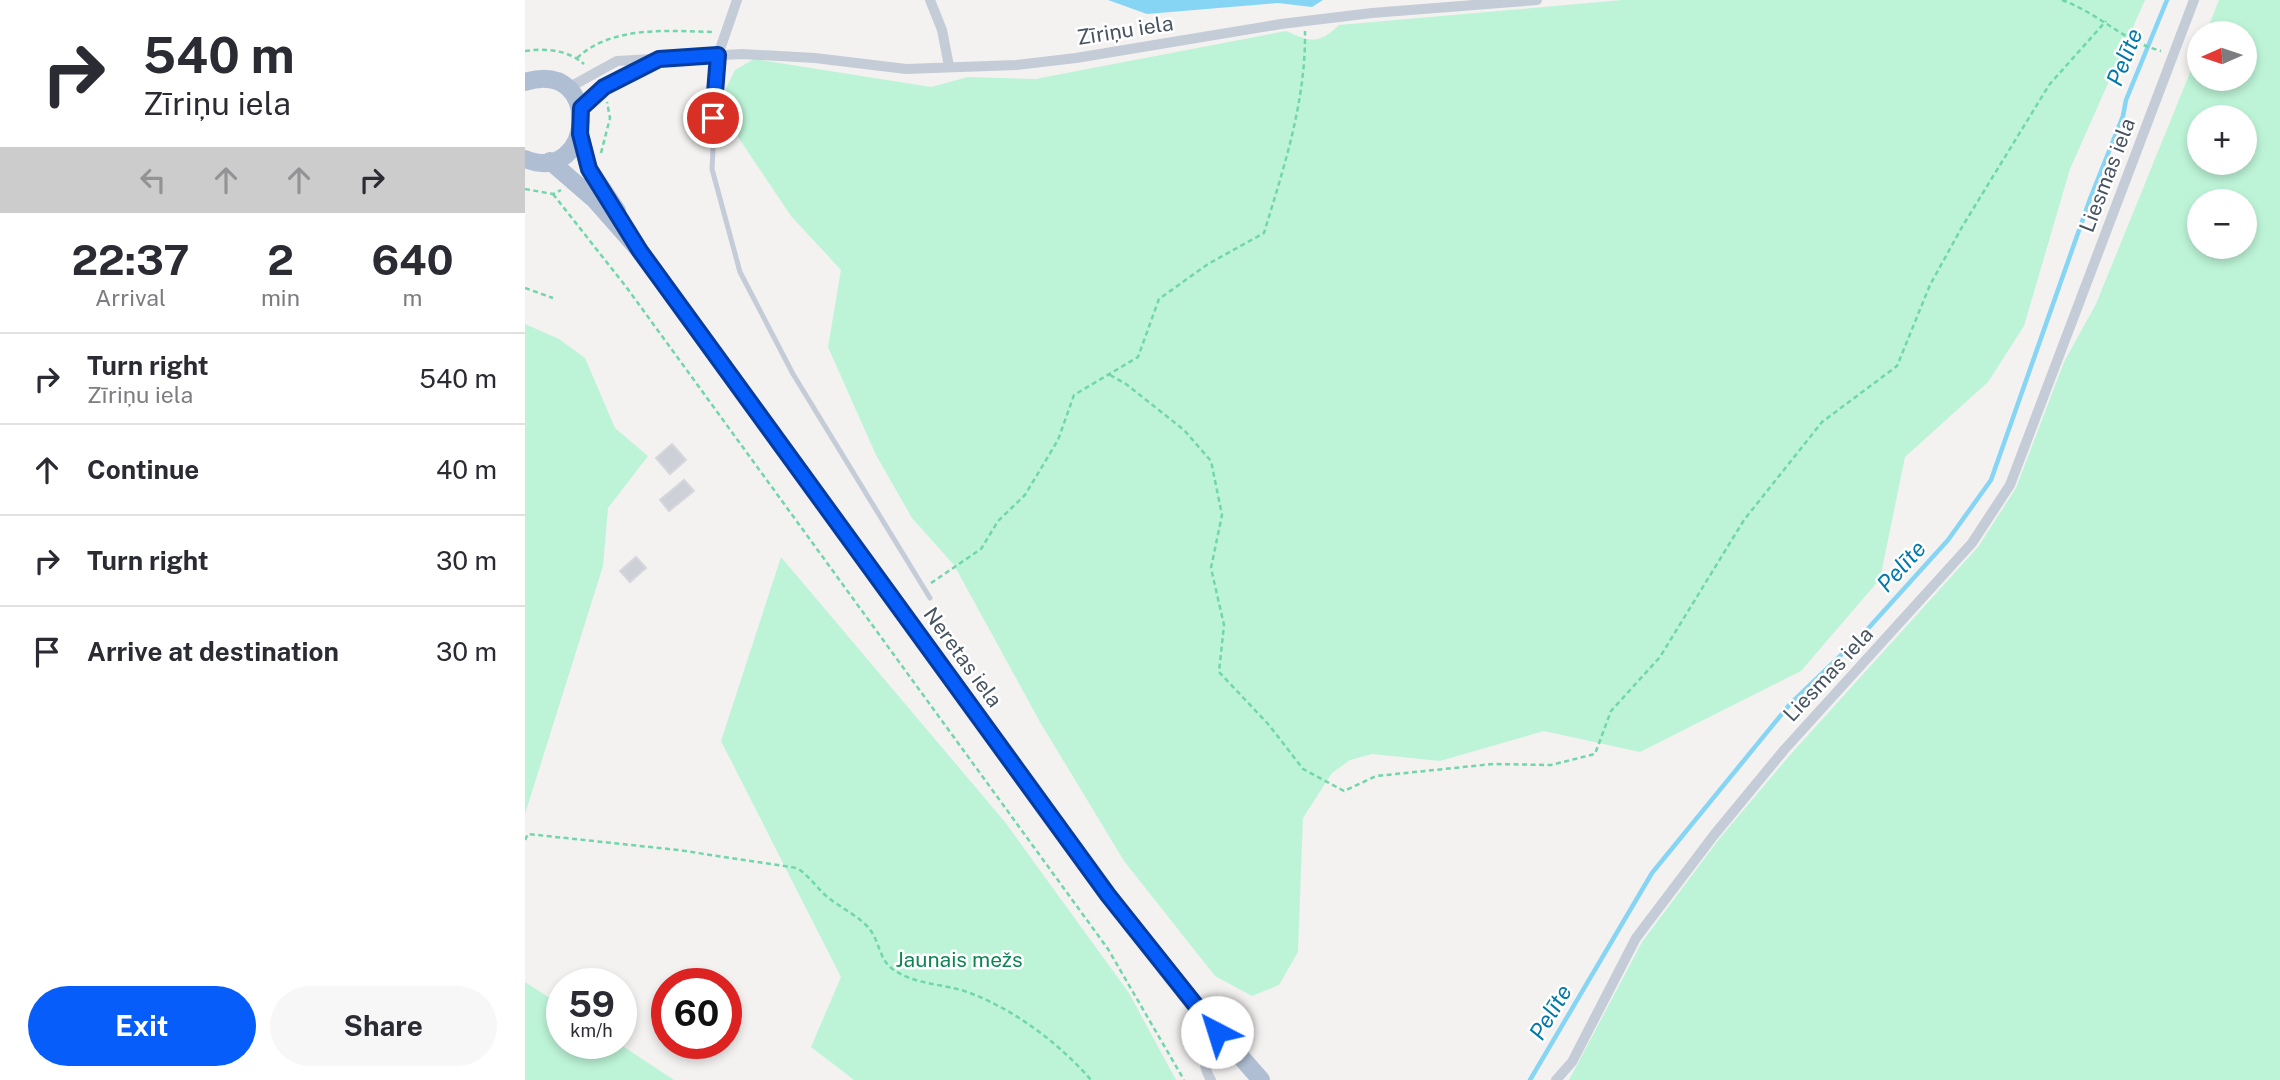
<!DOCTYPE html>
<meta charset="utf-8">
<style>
body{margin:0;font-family:"Public Sans",sans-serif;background:#f7f7f7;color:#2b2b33;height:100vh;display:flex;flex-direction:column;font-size:26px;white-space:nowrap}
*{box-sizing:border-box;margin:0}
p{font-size:23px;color:#7c7c81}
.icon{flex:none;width:38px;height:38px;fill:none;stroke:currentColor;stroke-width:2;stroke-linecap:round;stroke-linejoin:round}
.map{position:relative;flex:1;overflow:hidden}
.details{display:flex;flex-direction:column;background:#fff;width:525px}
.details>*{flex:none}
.guide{background:#fff;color:#2b2b33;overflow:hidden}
.needle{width:46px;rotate:267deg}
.tools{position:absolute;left:1662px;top:21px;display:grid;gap:14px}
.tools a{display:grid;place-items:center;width:70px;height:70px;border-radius:50%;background:#fff;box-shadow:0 4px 10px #0003;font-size:35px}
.speed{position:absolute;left:21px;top:968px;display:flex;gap:14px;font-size:35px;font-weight:700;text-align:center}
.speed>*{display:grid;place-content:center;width:91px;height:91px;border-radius:50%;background:#fff;box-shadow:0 4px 10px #0003;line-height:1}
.speed small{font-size:18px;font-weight:400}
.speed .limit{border:10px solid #d22;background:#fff;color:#111}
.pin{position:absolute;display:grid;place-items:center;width:60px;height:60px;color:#fff;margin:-30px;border:4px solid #fff;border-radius:50%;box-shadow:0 2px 7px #0007}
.me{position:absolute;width:77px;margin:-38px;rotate:320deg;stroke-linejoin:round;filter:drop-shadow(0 0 5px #0008)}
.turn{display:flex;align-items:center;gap:24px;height:147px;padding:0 28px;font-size:32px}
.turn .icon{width:91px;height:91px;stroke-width:2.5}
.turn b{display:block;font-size:49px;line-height:60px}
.lanes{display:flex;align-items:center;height:66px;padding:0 28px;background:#0003;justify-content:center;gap:35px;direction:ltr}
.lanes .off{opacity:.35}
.eta{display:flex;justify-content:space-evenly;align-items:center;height:119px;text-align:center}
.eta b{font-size:42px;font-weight:700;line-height:49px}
.action{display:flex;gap:14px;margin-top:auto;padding:14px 28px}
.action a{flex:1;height:80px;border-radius:42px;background:#065df9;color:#fff;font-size:28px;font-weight:700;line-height:80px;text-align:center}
.action a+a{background:#f7f7f7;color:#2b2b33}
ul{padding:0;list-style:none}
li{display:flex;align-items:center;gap:21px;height:91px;padding:0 28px;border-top:2px solid #e1e1e2}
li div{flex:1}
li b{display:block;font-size:26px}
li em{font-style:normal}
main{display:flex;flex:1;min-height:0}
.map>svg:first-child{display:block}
.green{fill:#bdf4d7;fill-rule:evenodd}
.water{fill:#86d5f5}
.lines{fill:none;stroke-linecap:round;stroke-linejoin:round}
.stream{stroke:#86d5f5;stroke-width:4.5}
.building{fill:#cdd0d6;stroke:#d5d7dd;stroke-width:2}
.path{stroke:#71d6ac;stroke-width:2.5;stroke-dasharray:5 3.5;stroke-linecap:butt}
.lane{stroke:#c4ccd7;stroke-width:5}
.street{stroke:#c4ccd7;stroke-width:10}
.primary{stroke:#afbed2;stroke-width:18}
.route-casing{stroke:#043ca2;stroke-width:18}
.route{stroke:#065df9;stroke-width:12}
.labels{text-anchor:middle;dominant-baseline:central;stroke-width:5;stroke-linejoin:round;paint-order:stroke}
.street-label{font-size:21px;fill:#475361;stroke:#fff}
.park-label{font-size:21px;fill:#0e8654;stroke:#fff}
.water-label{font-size:23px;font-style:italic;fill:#0279aa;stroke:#fff}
</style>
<main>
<section class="details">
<div class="guide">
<div class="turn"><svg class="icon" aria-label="right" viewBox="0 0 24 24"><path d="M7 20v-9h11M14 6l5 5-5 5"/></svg><div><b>540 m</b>Zīriņu iela</div></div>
<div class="lanes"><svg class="icon off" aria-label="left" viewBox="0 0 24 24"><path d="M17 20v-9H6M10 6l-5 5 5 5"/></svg><svg class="icon off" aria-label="ahead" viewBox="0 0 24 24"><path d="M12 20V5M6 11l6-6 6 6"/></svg><svg class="icon off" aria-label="ahead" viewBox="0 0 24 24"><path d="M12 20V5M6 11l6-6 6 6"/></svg><svg class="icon" aria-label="right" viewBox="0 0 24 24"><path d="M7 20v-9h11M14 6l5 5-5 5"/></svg></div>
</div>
<div class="eta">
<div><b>22:37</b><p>Arrival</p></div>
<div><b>2</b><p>min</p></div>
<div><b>640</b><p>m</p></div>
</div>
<ul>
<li><svg class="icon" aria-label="right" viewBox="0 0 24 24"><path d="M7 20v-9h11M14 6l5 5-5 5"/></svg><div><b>Turn right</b><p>Zīriņu iela</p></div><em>540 m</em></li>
<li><svg class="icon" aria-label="ahead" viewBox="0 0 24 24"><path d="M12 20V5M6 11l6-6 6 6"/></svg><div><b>Continue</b></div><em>40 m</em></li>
<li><svg class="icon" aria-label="right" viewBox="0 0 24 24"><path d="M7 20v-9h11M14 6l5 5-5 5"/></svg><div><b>Turn right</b></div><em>30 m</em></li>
<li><svg class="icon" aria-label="arrive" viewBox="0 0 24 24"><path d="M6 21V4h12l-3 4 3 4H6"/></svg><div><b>Arrive at destination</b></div><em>30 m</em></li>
</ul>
<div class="action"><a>Exit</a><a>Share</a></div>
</section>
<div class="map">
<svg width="1755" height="1080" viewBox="0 0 1755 1080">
<rect width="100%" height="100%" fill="#f4f1f1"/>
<path class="green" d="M 1097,0 L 1620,0 L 1545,169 L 1499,326 L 1463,382 L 1380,457 L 1355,579 L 1276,671 L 1115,752 L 1019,731 L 915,761 L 847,754 L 825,760 L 807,773 L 778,818 L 773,952 L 754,985 L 727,996 L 690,976 L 599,861 L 515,722 L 429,565 L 387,518 L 351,455 L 303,347 L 316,270 L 266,216 L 213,137 L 198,94 L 210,70 L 229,59 L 406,87 L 443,77 L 510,79 L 761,31 C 786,42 793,45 814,25 Z
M 1694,0 L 1755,0 L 1755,1080 L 1044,1080 L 1117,942 L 1194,839 L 1265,755 L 1453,547 L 1491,488 L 1539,362 L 1571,304 L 1675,48 L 1675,79 L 1720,79 L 1720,33 L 1681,33 ZM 1675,117 L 1720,117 L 1720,163 L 1675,163 ZM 1720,201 L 1720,247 L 1675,247 L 1675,201 Z
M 0,324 L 34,339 L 60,358 L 90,428 L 123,456 L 83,508 L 78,566 L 0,814 Z
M 256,557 L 480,822 L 604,993 L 651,1080 L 329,1080 L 286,1047 L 316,977 L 196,741 Z
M 0,982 L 37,1006 L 37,1043 L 93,1043 L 149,1080 L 0,1080 Z"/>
<path class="water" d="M 583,0 L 798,0 L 787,7 L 753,3 L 622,14 Z"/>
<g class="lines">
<path class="stream" d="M 1005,1080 L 1127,873 L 1265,704 L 1339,633 L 1423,540 L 1466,480 L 1565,199 L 1598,116 L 1601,100 L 1642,0"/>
</g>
<path class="building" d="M 147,444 L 161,460 L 145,474 L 131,458 Z
M 159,480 L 169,491 L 144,511 L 135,500 Z
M 111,557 L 121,568 L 105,582 L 95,571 Z"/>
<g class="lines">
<path class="path" d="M 1537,0 C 1575,14 1598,41 1636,51
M 0,51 C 21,48 43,50 59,64
M 52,58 C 87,25 145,31 190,32
M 76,153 L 85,118 L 82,102
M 0,189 L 28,194 L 36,190
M 28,194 L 102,288 L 583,949 L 659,1080
M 0,288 L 28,298
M 585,375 L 601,384 L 659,430 L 686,461 L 697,515 L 686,568 L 699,625 L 694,672 L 744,725 L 778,769 L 819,791 L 851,776 L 968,764 L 1026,765 L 1070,754 L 1086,711 L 1135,657 L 1219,520 L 1297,422 L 1372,366 L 1405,285 L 1437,227 L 1524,85 L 1581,21
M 406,583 L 456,549 L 473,521 L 500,495 L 533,440 L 549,395 L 613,357 L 634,299 L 683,264 L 739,233 C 759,167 781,101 780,31
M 0,840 L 3,834 L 153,850 L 272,868 C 284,876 289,884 299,894 C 312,906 329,913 342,926 C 355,939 353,960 369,970 C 393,986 419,983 445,993 C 490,1010 535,1044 566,1080"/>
<path class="lane" d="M 193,55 L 187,169 L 215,272 L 268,374 L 405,598"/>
<path class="street" d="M 405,0 L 417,30 L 424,66
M 193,55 L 212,0
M 43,88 L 92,61 L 217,54 L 290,58 L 381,69 L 491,65 L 551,58 L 756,24 L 847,13 L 1012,0
M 56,108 L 79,87 L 130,61
M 686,1080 C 675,1062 678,1047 692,1032
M 1031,1080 L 1047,1062 L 1111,938 L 1189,835 L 1259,750 L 1447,543 L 1485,485 L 1669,0"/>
<path class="primary" d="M 0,82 C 78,57 70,187 0,159
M 55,134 L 64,169 L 92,211
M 25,161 L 70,200 L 115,251 L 583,895 L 666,1000 L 736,1080"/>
</g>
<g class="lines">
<g class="route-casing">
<path id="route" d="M 188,118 L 193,55 L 134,59 L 79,87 L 56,108 L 55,134 L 64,169 L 115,251 L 583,895 L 692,1032"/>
</g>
<use href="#route" class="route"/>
</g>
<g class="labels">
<g class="street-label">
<text transform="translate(600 30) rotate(-9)">Zīriņu iela</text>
<text transform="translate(1582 175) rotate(-69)">Liesmas iela</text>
<text transform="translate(438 657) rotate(54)">Neretas iela</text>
<text transform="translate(1303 674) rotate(-47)">Liesmas iela</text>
</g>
<g class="park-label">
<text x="434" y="959">Jaunais mežs</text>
</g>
<g class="water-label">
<text transform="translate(1599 57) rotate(-68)">Pelīte</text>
<text transform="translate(1376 566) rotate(-48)">Pelīte</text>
<text transform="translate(1025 1012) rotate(-59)">Pelīte</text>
</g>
</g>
</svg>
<div class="tools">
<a><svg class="needle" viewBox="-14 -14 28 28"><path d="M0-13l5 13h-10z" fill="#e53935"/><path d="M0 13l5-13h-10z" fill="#7c7c81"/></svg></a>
<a>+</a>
<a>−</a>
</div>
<div class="speed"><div>59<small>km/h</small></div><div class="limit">60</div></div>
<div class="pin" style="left:188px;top:118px;background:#d93025"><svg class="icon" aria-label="arrive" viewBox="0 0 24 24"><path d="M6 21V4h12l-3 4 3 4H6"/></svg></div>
<svg class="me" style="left:692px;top:1032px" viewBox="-20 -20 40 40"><circle r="19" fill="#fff"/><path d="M0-13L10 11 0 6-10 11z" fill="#065df9"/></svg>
</div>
</main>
